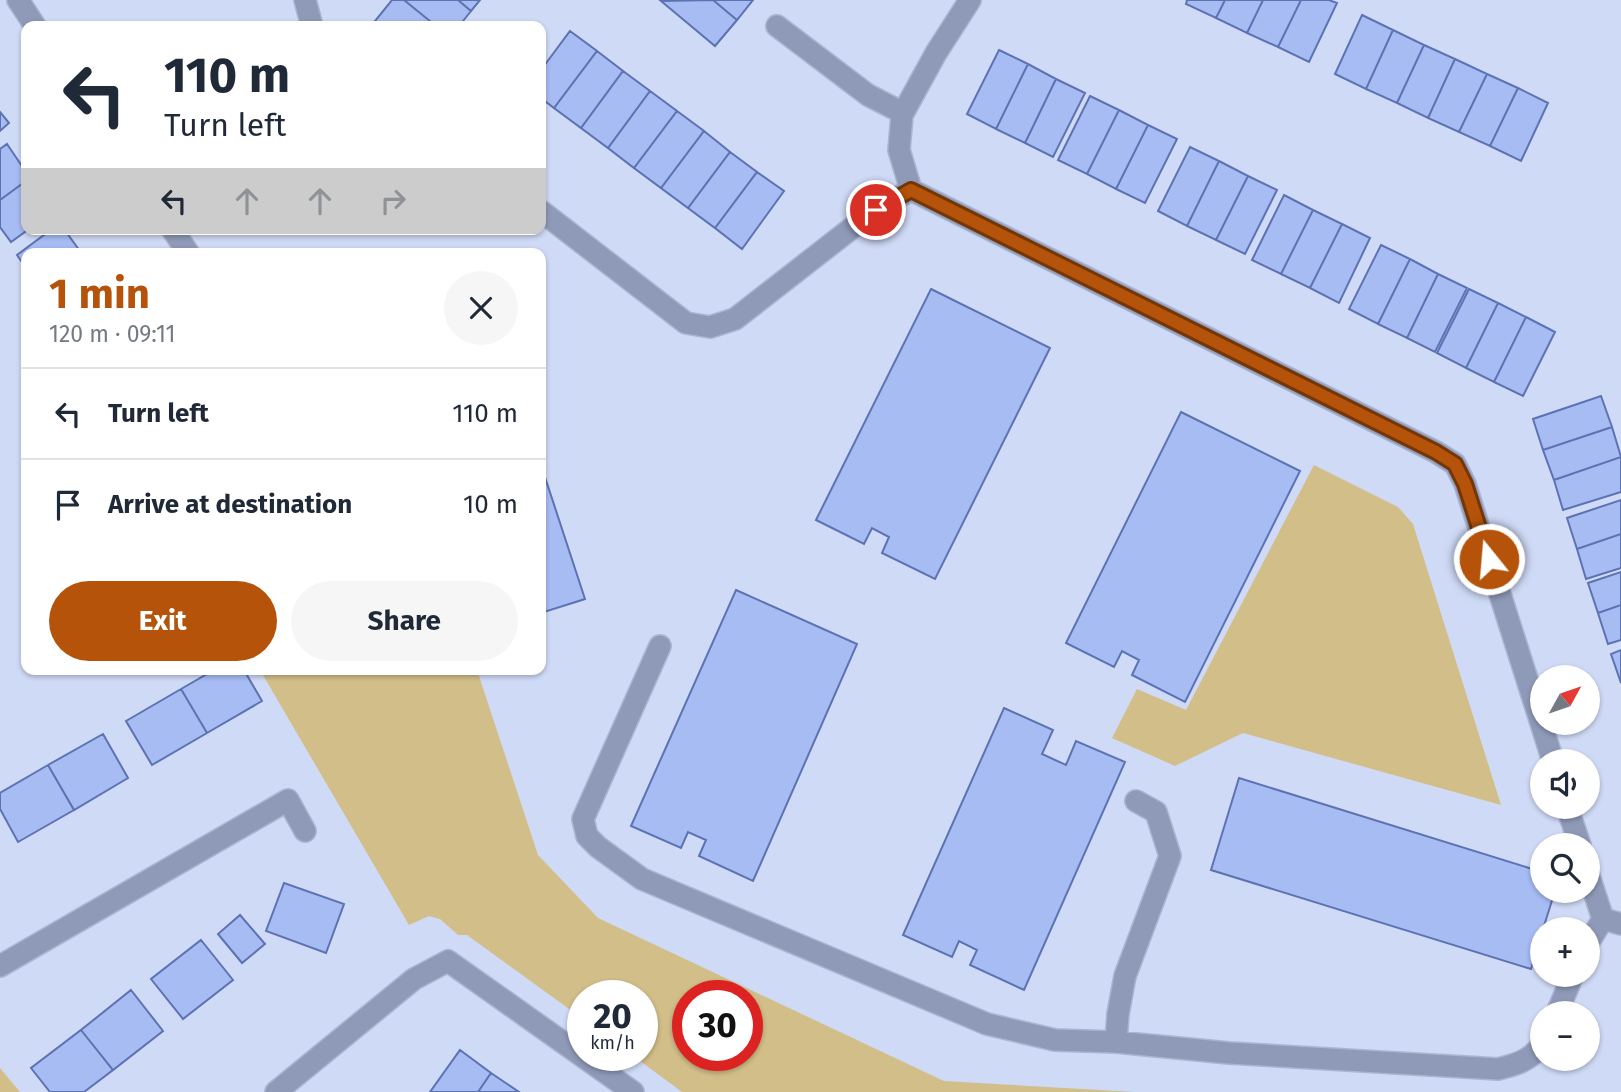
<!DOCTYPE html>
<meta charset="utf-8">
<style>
body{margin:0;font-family:"Fira Sans",sans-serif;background:#f6f6f7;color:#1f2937;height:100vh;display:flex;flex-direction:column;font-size:26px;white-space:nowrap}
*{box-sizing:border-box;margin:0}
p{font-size:23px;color:#747a83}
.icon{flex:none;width:38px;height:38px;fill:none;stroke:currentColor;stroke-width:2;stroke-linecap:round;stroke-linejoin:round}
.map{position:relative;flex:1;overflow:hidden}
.side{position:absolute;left:21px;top:248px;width:525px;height:427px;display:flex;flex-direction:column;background:#fff;border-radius:14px;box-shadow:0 2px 5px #0004}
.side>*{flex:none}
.guide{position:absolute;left:21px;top:21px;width:525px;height:214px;border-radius:14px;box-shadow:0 2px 5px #0004;background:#fff;color:#1f2937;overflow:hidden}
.needle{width:46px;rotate:50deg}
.buttons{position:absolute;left:1530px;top:665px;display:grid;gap:14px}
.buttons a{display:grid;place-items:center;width:70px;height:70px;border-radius:50%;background:#fff;box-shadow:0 2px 5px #0004;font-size:35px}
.speed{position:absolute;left:567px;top:980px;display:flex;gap:14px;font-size:35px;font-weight:700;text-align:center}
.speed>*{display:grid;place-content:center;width:91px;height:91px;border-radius:50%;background:#fff;box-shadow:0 2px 5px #0004;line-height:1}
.speed small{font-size:18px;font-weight:400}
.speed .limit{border:10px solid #d22;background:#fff;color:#111}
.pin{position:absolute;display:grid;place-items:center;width:60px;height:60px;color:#fff;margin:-30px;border:4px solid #fff;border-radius:50%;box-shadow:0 2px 7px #0007}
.me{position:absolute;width:77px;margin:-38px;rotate:343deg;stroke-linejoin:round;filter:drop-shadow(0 0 5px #0008)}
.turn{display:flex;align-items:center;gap:24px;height:147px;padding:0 28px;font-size:32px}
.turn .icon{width:91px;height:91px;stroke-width:2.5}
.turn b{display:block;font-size:49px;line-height:60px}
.lanes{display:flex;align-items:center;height:66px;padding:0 28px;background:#0003;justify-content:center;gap:35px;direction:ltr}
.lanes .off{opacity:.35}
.round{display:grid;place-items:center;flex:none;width:74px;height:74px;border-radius:37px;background:#f6f6f7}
.overview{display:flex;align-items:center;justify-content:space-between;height:119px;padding:0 28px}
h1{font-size:42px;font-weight:700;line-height:52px;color:#b45309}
.button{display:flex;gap:14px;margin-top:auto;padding:14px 28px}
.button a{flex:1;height:80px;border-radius:42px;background:#b45309;color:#fff;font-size:28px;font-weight:700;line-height:80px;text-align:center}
.button a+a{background:#f6f6f7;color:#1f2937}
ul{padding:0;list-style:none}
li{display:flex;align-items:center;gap:21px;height:91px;padding:0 28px;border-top:2px solid #e0e1e3}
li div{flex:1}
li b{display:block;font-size:26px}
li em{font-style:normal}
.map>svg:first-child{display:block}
.green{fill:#d2be88;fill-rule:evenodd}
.building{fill:#a8bcf4;stroke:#5d72b3;stroke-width:2}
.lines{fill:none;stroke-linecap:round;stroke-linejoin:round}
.minor-casing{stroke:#abb5d1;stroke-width:24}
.minor{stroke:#8f9ab8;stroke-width:21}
.route-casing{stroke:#753606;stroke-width:18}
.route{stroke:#b45309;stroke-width:12}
</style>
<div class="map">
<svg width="1621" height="1092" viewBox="0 0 1621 1092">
<rect width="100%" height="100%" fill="#cfdaf6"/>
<path class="green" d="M 1314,465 L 1398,507 L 1413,524 L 1501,805 L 1243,733 L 1175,766 L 1112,738 L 1137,689 L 1186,710 Z
M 260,670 L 477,670 L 538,855 L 598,918 L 944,1081 L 1135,1092 L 682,1092 L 632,1055 L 642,1055 L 642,996 L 583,996 L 583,1019 L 467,935 L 458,935 L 440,919 L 429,916 L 409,925 ZM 688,996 L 747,996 L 747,1055 L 688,1055 Z
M 0,1068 L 20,1092 L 0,1092 Z"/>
<path class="building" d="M 392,0 L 404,0 L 436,26 L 382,26 L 375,21 Z
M 404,0 L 458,0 L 471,11 L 459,26 L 436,26 Z
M 458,0 L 480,0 L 471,11 Z
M 713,0 L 753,0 L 737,20 Z
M 713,0 L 737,20 L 715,46 L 661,1 Z
M 1187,0 L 1225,0 L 1216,18 L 1186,4 Z
M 1225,0 L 1263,0 L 1247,33 L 1216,18 Z
M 1263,0 L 1301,0 L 1278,47 L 1247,33 Z
M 1301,0 L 1329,0 L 1337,3 L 1309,62 L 1278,47 Z
M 1362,15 L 1393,30 L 1366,89 L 1335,74 Z
M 1393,30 L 1424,45 L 1397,103 L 1366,89 Z
M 570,31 L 597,51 L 554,108 L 541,98 L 541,70 Z
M 1424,45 L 1455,59 L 1428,118 L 1397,103 Z
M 999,50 L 1028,64 L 996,129 L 967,114 Z
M 597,51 L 623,71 L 581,128 L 554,108 Z
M 1455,59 L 1487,74 L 1459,132 L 1428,118 Z
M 1028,64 L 1056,79 L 1025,143 L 996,129 Z
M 623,71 L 650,91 L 608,148 L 581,128 Z
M 1487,74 L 1518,88 L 1490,146 L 1459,132 Z
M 1056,79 L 1085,93 L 1053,157 L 1025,143 Z
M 1518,88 L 1548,103 L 1521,161 L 1490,146 Z
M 650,91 L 677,111 L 634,168 L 608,148 Z
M 1090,96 L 1119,110 L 1087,174 L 1058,160 Z
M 1119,110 L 1148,125 L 1116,189 L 1087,174 Z
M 677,111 L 704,131 L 661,188 L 634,168 Z
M 0,112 L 9,123 L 0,131 Z
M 1148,125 L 1177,139 L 1145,203 L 1116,189 Z
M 704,131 L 730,152 L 688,208 L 661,188 Z
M 7,144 L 26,172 L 26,181 L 0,200 L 0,149 Z
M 1190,147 L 1219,161 L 1187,226 L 1158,211 Z
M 730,152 L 757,172 L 715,228 L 688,208 Z
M 1219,161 L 1248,176 L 1216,240 L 1187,226 Z
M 757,172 L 784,191 L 742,249 L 715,228 Z
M 1248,176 L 1277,190 L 1245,254 L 1216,240 Z
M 26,181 L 26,229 L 29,229 L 11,242 L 0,227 L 0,200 Z
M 1284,195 L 1313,210 L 1281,274 L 1252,260 Z
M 1313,210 L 1342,224 L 1310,288 L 1281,274 Z
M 1342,224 L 1370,238 L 1339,303 L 1310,288 Z
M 52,229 L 64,229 L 82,254 L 26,254 L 26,268 L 17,255 Z
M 1381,245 L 1410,259 L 1378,324 L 1349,309 Z
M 1410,259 L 1438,274 L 1407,338 L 1378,324 Z
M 1438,274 L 1467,288 L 1435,352 L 1407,338 Z
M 931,289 L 1050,348 L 935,579 L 882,553 L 889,537 L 872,528 L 864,544 L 816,520 Z
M 1469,289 L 1498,303 L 1466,368 L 1437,353 Z
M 1498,303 L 1526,317 L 1494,382 L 1466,368 Z
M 1526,317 L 1555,332 L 1523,396 L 1494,382 Z
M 1601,396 L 1612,427 L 1543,450 L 1533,419 Z
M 1181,412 L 1300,471 L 1185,702 L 1132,675 L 1139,660 L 1122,651 L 1114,667 L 1066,643 Z
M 1612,427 L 1621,457 L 1554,480 L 1543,450 Z
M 1621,457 L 1621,492 L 1563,510 L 1554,480 Z
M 541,465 L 585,599 L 541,613 Z
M 1621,500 L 1621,534 L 1577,549 L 1567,518 Z
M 1621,534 L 1621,568 L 1586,579 L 1577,549 Z
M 1621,572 L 1621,605 L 1598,613 L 1588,583 Z
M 736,590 L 857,644 L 753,881 L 699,856 L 706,840 L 688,832 L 681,848 L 631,826 Z
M 1621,605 L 1621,640 L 1608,644 L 1598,613 Z
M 1621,650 L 1621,683 L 1611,654 Z
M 214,670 L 244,670 L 262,701 L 207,733 L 181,689 Z
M 181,689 L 207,733 L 152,765 L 126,721 Z
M 1004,708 L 1053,730 L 1042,754 L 1066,765 L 1076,741 L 1125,762 L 1024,990 L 970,965 L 977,950 L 959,941 L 952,957 L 903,935 Z
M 103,734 L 128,778 L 74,810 L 48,765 Z
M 48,765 L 74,810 L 18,842 L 0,809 L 0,793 Z
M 1239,778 L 1542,872 L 1542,891 L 1555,891 L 1543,929 L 1542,929 L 1542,934 L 1531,969 L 1211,870 Z
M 284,883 L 344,904 L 326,953 L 266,931 Z
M 240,915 L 265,944 L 242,963 L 218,934 Z
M 201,940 L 233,980 L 183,1019 L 151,979 Z
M 131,990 L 163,1031 L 113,1070 L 81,1030 Z
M 81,1030 L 113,1070 L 84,1092 L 50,1092 L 31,1068 Z
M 460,1050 L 491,1073 L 478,1092 L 430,1092 Z
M 491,1073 L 519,1092 L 478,1092 Z"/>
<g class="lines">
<g class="minor-casing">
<path id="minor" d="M 18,0 L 35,26
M 305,0 L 312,26
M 777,26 L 868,95 L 903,113
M 911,190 L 1436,452 L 1455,464 L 1465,484 L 1553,761
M 911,190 L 899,150 L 902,115 L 936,53 L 970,0
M 541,211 L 686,323 L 710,327 L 735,319 L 875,210 L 911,190
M 172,229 L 189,254
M 660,646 L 583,819 L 587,836 L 598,847 L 642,879 L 987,1024 L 1055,1040 L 1116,1042 L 1229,1053 L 1498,1069 C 1515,1065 1532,1060 1542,1044
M 1567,807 L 1580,845
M 1587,870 L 1603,919 L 1621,924
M 1587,945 L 1603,919
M 0,966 L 288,800 L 305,831
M 1557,1013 L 1573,975
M 1116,1042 L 1118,1014 L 1125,976 L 1170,856 L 1156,812 L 1136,801
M 276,1092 L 414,979 L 448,961 L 633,1092"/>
</g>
<use href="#minor" class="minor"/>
</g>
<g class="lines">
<g class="route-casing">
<path id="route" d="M 876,210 L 911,190 L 1436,452 L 1455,464 L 1465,484 L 1489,559"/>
</g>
<use href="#route" class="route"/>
</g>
</svg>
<div class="buttons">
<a><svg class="needle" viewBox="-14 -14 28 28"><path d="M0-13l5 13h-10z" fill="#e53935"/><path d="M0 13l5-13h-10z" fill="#747a83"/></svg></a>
<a><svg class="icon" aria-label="sound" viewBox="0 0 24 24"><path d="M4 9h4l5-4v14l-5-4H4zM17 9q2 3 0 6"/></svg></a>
<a><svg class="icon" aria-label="search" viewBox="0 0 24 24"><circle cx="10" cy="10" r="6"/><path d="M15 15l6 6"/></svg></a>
<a>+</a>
<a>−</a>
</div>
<div class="speed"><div>20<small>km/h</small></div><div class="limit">30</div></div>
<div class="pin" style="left:876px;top:210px;background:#d93025"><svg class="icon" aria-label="arrive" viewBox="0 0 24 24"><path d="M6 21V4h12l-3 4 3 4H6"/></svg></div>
<svg class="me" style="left:1489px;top:559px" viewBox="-20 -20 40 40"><circle r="17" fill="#b45309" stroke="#fff" stroke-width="3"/><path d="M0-11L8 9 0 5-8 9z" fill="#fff"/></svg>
<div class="guide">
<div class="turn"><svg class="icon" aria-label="left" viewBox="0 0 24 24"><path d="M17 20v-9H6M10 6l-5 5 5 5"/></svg><div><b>110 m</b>Turn left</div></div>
<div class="lanes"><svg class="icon" aria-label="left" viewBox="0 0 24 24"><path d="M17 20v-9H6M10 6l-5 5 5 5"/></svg><svg class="icon off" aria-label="ahead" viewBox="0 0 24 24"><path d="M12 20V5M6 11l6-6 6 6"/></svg><svg class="icon off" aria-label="ahead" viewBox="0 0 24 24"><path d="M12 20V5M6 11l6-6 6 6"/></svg><svg class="icon off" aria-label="right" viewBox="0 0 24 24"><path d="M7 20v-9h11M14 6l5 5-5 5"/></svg></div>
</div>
<section class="side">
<div class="overview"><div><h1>1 min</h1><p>120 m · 09:11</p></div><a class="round"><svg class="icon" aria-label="close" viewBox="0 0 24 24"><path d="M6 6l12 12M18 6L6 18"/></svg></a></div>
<ul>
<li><svg class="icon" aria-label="left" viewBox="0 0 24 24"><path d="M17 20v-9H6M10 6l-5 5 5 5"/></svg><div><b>Turn left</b></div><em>110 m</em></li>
<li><svg class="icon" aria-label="arrive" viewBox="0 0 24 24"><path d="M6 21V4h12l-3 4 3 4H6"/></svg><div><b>Arrive at destination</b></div><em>10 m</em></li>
</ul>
<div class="button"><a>Exit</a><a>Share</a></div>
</section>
</div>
